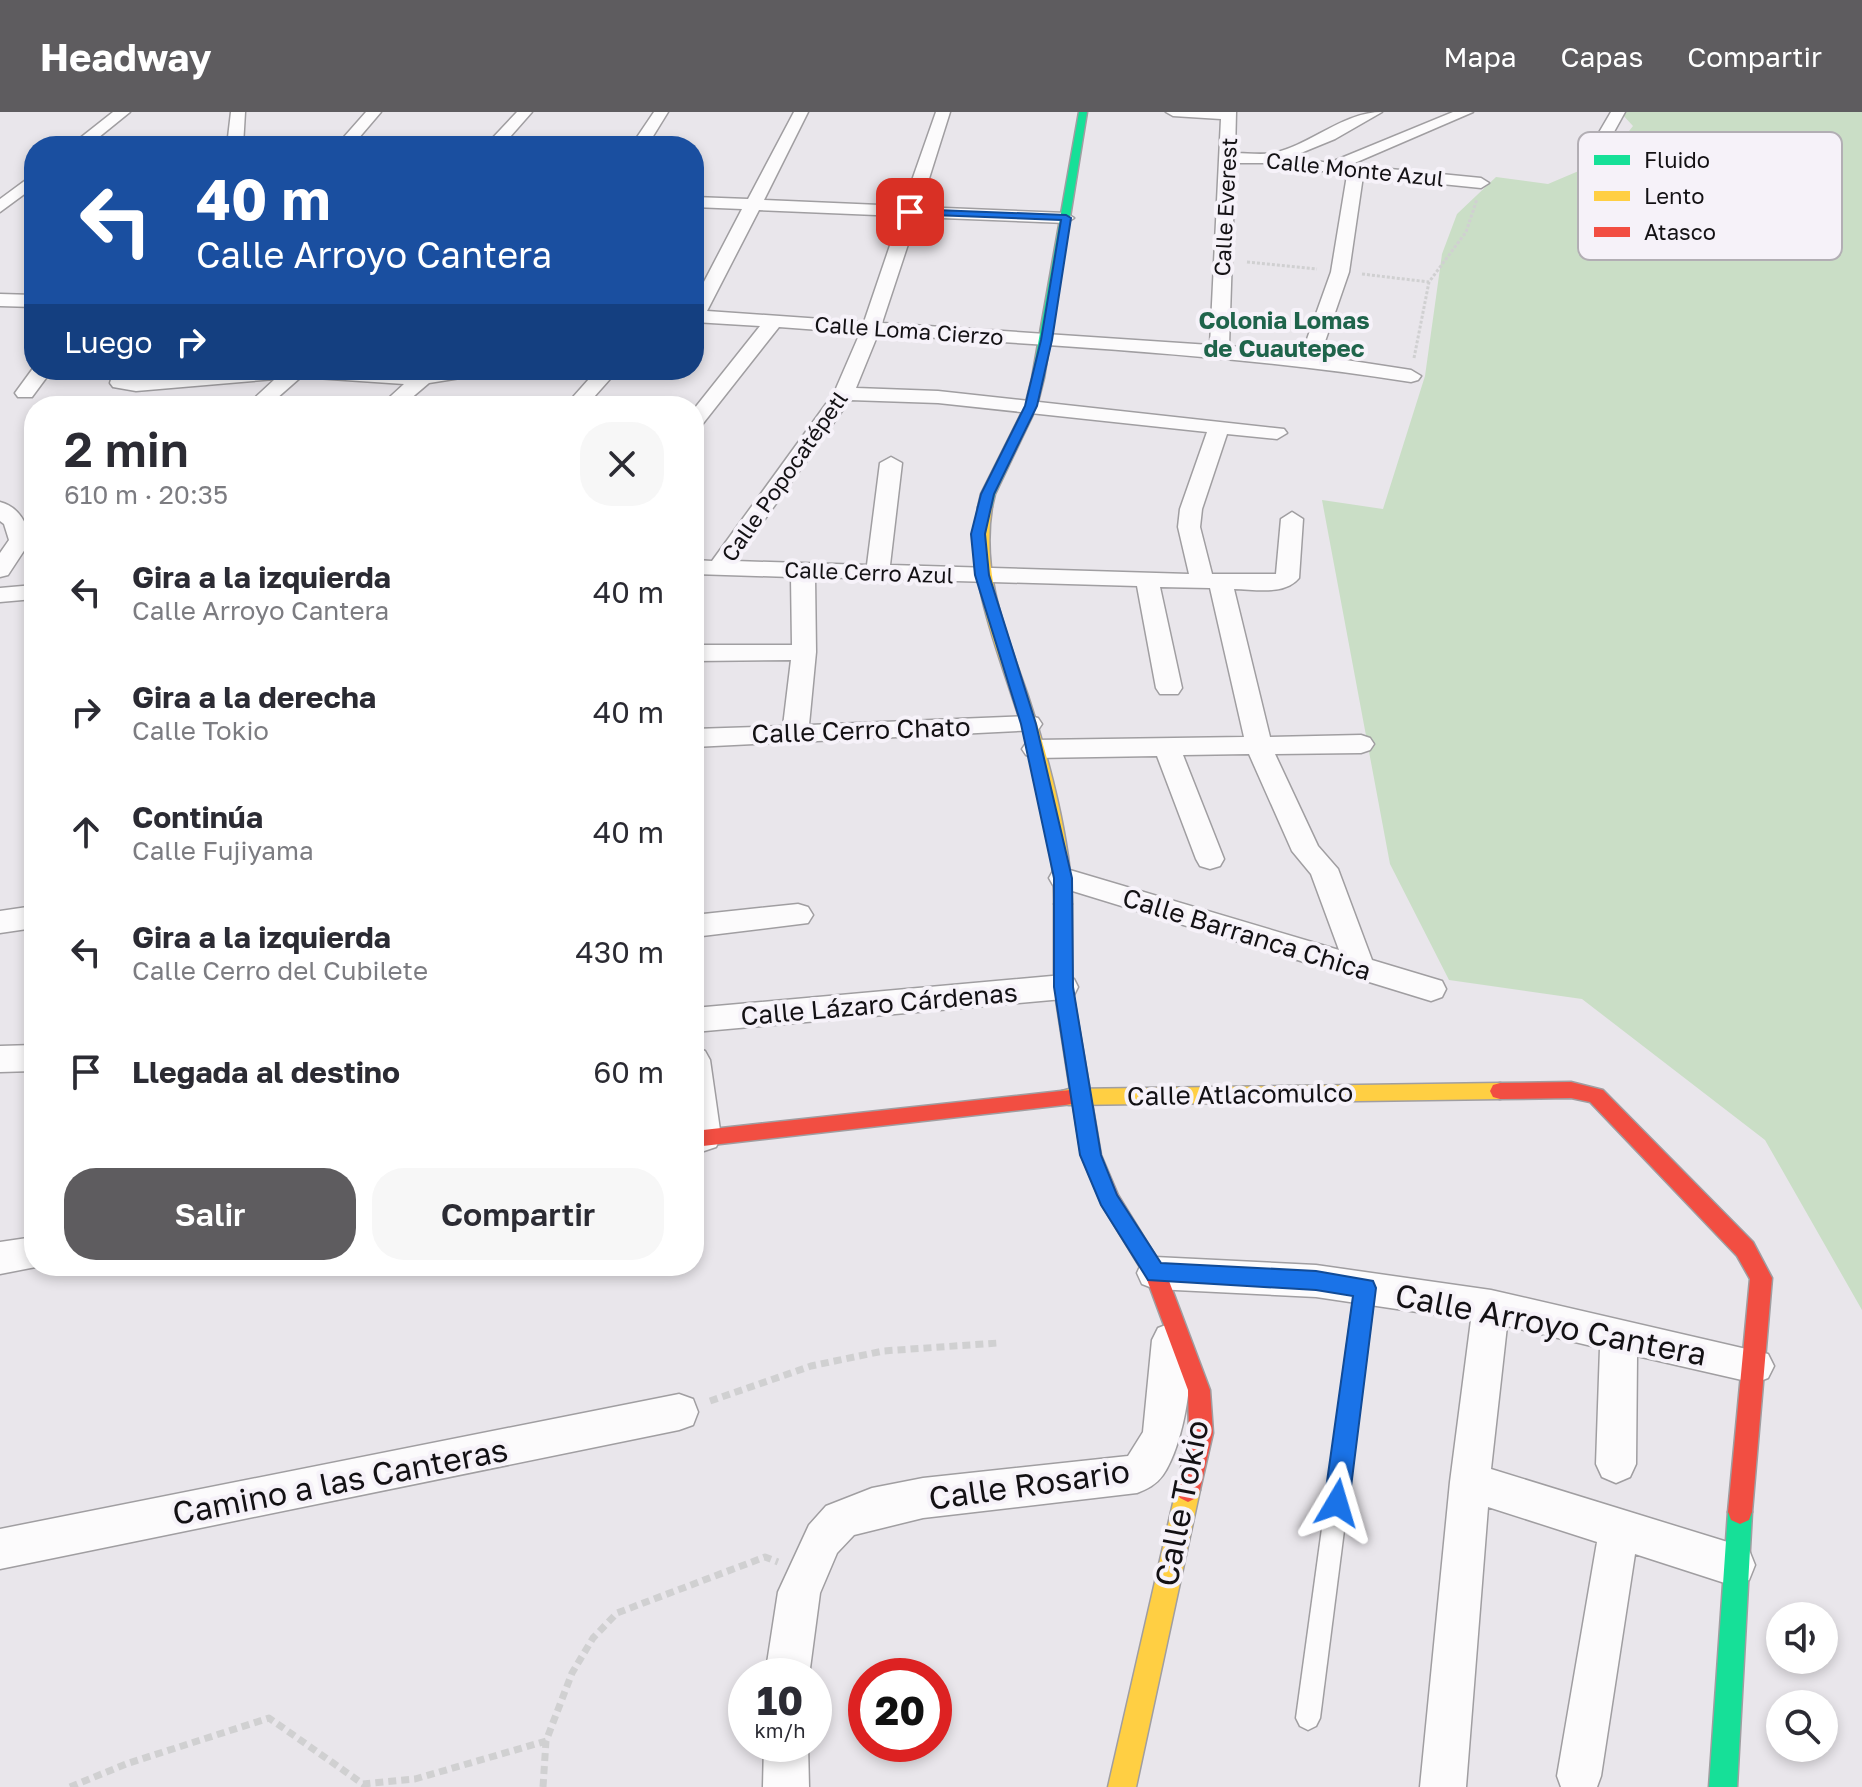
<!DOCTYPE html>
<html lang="es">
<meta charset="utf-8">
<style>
body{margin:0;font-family:"Golos Text",sans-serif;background:#f7f7f7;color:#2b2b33;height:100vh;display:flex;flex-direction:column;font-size:30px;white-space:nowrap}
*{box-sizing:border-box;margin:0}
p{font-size:26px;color:#7c7c81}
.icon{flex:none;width:44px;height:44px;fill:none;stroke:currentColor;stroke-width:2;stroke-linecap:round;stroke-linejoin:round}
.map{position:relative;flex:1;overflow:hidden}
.details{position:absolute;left:24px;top:284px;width:680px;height:880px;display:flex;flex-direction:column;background:#fff;border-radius:32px;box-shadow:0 4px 12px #0003}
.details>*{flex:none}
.hud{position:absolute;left:24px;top:24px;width:680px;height:244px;border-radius:32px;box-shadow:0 4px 12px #0003;background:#1a4fa0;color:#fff;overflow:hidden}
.controls{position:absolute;left:1766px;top:1490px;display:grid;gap:16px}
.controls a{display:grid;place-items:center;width:72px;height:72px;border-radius:50%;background:#fff;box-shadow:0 4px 12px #0003;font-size:40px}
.speed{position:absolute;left:728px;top:1546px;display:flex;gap:16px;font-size:40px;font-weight:700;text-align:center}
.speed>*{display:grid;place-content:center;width:104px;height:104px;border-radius:50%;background:#fff;box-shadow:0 4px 12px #0003;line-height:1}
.speed small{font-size:20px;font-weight:400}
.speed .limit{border:12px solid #d22;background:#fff;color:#111}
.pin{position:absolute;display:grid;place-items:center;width:68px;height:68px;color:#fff;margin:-34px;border-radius:16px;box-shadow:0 4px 12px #0006}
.me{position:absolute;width:88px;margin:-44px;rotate:7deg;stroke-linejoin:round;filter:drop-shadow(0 0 6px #0008)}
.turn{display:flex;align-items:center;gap:28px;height:168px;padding:0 40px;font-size:36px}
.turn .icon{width:104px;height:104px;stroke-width:2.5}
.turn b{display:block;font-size:56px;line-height:68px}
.then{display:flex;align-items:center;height:76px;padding:0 40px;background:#0003;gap:16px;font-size:30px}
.round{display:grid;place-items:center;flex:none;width:84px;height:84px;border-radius:32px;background:#f7f7f7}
.summary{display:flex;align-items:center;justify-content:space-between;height:136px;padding:0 40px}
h1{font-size:48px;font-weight:600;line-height:60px}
.action{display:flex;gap:16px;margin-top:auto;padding:16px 40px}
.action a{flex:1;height:92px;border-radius:32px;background:#5e5c5f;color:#fff;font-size:32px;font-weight:600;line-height:92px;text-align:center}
.action a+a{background:#f7f7f7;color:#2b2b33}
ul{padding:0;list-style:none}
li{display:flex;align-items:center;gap:24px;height:120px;padding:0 40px}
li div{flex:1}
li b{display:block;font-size:30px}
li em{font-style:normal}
header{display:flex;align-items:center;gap:48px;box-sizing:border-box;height:112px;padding:0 40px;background:#5e5c5f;color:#fff}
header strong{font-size:38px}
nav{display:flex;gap:44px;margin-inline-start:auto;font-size:28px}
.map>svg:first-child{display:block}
.green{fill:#cadec6}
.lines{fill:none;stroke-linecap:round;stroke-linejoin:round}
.lane-casing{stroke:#a09ea1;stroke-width:3}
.street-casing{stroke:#a09ea1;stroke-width:3}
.fast-casing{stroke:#a09ea1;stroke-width:3}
.slow-casing{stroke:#a09ea1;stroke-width:3}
.jam-casing{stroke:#a09ea1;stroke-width:3}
.path-far1{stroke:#d0d0d1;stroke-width:3;stroke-dasharray:3 2;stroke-linecap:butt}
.path{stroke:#d0d0d1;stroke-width:7;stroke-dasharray:8 5;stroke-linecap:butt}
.lane{fill:#fcfbfc;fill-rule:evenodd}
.street{fill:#fcfbfc;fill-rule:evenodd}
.fast{fill:#16e098;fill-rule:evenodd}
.slow{fill:#ffcf43;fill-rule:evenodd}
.jam{fill:#f24e42;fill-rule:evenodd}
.route{fill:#1a73e8;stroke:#114b97;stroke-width:2}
.labels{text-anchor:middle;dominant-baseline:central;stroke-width:8;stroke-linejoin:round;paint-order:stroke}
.far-street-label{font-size:22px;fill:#131114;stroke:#f6f2f9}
.far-neighbourhood-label{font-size:24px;font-weight:bold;fill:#1f644b;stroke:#f6f2f9}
.street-label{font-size:26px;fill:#131114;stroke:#f6f2f9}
.near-street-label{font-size:32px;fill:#131114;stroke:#f6f2f9}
.key{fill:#f6f2f9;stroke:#b2aeb4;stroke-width:2}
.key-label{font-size:22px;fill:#131114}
</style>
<header>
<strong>Headway</strong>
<nav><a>Mapa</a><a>Capas</a><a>Compartir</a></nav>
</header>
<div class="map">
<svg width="1862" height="1675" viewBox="0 0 1862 1675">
<rect width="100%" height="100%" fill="#e9e6eb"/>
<path class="green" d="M 1620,0 L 1862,0 L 1862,1198 L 1765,1028 L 1582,887 L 1449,868 L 1390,752 L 1322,388 L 1383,397 L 1425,264 L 1442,142 L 1457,102 L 1496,65 L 1548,72 L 1607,47 L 1633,14 Z"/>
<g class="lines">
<g class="lane-casing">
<path id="lane" d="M 1365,1167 L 1372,1170 L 1375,1176 L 1320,1606 L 1316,1614 L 1308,1618 L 1300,1614 L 1296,1606 L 1355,1176 L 1358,1170 Z"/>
</g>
<g class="street-casing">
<path id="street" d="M 113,0 L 130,0 L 88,34 L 70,34 Z
M 231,0 L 245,0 L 243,34 L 227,34 Z
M 366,0 L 381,0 L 352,34 L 336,34 Z
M 517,0 L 532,0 L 502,34 L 485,34 Z
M 654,0 L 668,0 L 647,34 L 631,34 Z
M 794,0 L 808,0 L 764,88 L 903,94 L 936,0 L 950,0 L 920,95 L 1066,101 L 1074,106 L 1066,111 L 917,105 L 882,211 L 1210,233 L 1221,7 L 1173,4 L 1166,0 L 1236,0 L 1235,41 C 1247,41 1261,43 1273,41 C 1311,33 1343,0 1382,0 L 1335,27 L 1291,45 L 1329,51 L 1453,0 L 1473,0 L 1350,53 L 1481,66 L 1489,71 L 1481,76 L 1363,64 L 1349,160 L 1320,244 L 1411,258 L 1421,264 L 1418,268 L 1411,270 C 1234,242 1056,234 878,222 L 856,276 L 938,279 L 1284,317 L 1287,321 L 1277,327 L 1227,322 L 1202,397 L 1200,415 L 1212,462 L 1276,462 L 1281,407 L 1292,400 L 1303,407 L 1299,466 C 1284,484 1255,477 1234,477 L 1270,625 L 1361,623 L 1370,626 L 1374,632 L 1370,638 L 1361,641 L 1275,642 L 1318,734 L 1338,757 L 1372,848 L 1442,869 L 1446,877 L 1442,885 L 1431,889 L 1053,773 L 1049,766 L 1053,759 L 1063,756 L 1339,838 L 1311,762 L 1292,739 L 1249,642 L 1183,643 L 1224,747 L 1220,754 L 1210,757 L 1200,754 L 1196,747 L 1157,644 L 1035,646 L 1026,643 L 1022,637 L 1026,631 L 1035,628 L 1244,625 L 1210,476 L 1160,475 L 1182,576 L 1178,582 L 1160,582 L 1156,576 L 1137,474 L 815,465 L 816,540 L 809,613 L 1029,604 L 1038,606 L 1042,612 L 1038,618 L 694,635 L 694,617 L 783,614 L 791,548 L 694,549 L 694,533 L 792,533 L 791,465 L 694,462 L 694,448 L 712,449 L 834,281 L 860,221 L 779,215 L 701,314 L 694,316 L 694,297 L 760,214 L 694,210 L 694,189 L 742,97 L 694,95 L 694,85 L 748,87 ZM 1235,51 L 1272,51 L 1347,63 L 1331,160 L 1302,241 L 1229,234 ZM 759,98 L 900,104 L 864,210 L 707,199 ZM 850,288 L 938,291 L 1207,320 L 1180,397 L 1178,415 L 1189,462 L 890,453 L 902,351 L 891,345 L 880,351 L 867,453 L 735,449 Z
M 1611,0 L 1625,0 L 1594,56 L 1582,56 L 1580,53 Z
M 34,62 L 34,75 L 0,100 L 0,87 Z
M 0,182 L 34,183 L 34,195 L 0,194 Z
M 34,255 L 34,258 L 52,258 L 32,285 L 18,285 L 15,281 Z
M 114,258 L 134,258 L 131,266 L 136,267 L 240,258 L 417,261 L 421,258 L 483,258 L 473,264 L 429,271 L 402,294 L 380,294 L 404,272 L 301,265 L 268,294 L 246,294 L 275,267 L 136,279 L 113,275 L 110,271 Z
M 597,258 L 618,258 L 586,294 L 565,294 Z
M 0,390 C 19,395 26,410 31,428 L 8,463 L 0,465 L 0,441 L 9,428 L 4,412 L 0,409 Z
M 34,473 L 34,487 L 0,490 L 0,476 Z
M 798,792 L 808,795 L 813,803 L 808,811 L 694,825 L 694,803 Z
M 34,794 L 34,816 L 0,821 L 0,799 Z
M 1063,863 L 1074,867 L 1078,875 L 1074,883 L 1063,887 L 694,920 L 694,896 Z
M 34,933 L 34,959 L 0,960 L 0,934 Z
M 694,935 L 705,939 L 710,948 L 721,1025 L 716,1035 L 704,1039 L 694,1035 Z
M 34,1125 L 34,1154 L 41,1154 L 0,1162 L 0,1130 Z
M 1155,1145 L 1316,1153 L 1491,1178 L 1768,1242 L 1774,1254 L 1768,1266 L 1755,1271 L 1637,1244 L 1636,1352 L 1630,1365 L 1616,1371 L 1602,1365 L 1596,1352 L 1600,1236 L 1507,1214 L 1491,1357 L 1734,1432 L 1749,1438 L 1755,1453 L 1749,1468 L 1734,1474 L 1635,1442 L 1601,1664 L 1597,1675 L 1561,1675 L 1557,1664 L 1597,1430 L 1488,1395 L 1466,1675 L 1420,1675 L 1450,1370 L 1471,1208 L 1316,1185 L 1155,1177 L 1142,1172 L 1137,1161 L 1142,1150 Z
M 1171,1211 L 1184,1216 C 1199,1249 1184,1333 1163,1363 C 1156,1373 1147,1377 1137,1381 L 923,1406 L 854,1423 L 837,1441 L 820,1481 L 809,1564 L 765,1564 L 778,1480 L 809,1413 L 826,1394 L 872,1376 L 923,1366 L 1128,1344 L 1143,1320 L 1152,1228 L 1158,1216 Z
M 679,1282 L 693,1287 L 698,1300 L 693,1313 L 679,1318 L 0,1457 L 0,1417 Z
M 764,1632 L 808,1632 L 809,1675 L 763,1675 Z"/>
</g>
<g class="fast-casing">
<path id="fast" d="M 1079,0 L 1087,0 L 1044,266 L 1037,294 L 995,382 L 992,395 L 985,399 L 978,395 L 981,382 L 1025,294 L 1032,266 Z
M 1740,1388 L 1749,1392 L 1752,1400 L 1737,1675 L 1709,1675 L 1728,1400 L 1731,1392 Z"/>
</g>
<g class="slow-casing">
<path id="slow" d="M 985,391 L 992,395 C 981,463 1006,521 1028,584 C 1048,644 1071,729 1072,792 L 1063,798 L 1054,792 C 1055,730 1033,646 1013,587 C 992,522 967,464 978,395 Z
M 1500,971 L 1507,973 L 1510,979 L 1507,985 L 1500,987 L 1069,993 L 1062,991 L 1059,985 L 1062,979 L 1069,977 Z
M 1188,1366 L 1196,1370 L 1200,1378 L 1136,1675 L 1108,1675 L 1176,1378 L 1180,1370 Z"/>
</g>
<g class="jam-casing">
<path id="jam" d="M 1063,786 L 1072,792 L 1072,875 L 1101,1043 L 1118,1083 L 1166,1161 L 1210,1278 L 1213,1321 L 1200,1378 L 1196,1386 L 1188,1390 L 1180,1386 L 1176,1378 L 1189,1321 L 1188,1278 L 1146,1165 L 1102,1093 L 1081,1043 L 1073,992 L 694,1035 L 694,1019 L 1070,978 L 1054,875 L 1054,792 Z
M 1571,970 L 1603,978 L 1753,1130 L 1772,1166 L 1752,1400 L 1749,1408 L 1740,1412 L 1731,1408 L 1728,1400 L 1750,1167 L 1737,1144 L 1590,990 L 1571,986 L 1500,987 L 1493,985 L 1490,979 L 1493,973 L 1500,971 Z"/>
</g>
<path class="path-far1" d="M 1247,150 L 1317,157
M 1362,162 L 1429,170
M 1414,246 L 1429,170 L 1466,120 L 1477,87"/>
<path class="path" d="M 710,1289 L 811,1254 L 883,1239 L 998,1231
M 70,1675 L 126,1652 L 269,1606 L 363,1672 L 415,1667 L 546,1629
M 543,1675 L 546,1629 L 572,1561 L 593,1526 L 617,1501 L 765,1445 L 778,1450"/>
<use href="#lane" class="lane"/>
<use href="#street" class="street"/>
<use href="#fast" class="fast"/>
<use href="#slow" class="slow"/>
<use href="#jam" class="jam"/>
</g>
<path class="route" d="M 910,97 L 1066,103 L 1071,106 L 1052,228 L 1037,294 L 994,382 L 985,422 L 989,463 L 1036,612 L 1072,766 L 1073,875 L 1101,1043 L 1117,1083 L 1161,1151 L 1316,1159 L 1373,1169 L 1376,1176 L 1349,1391 L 1345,1399 L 1337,1403 L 1328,1399 L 1324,1391 L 1353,1184 L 1316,1178 L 1148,1168 L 1101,1093 L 1080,1043 L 1054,875 L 1054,766 L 1021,612 L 975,463 L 971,422 L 981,382 L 1025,294 L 1041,228 L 1061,108 L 907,102 L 907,98 Z"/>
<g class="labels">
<g class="far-street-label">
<text transform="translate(1355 57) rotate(6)">Calle Monte Azul</text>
<text transform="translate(1225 95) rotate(-87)">Calle Everest</text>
<text transform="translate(909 218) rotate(4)">Calle Loma Cierzo</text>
<text transform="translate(784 364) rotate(-55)">Calle Popocatépetl</text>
<text transform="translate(869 460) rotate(2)">Calle Cerro Azul</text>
</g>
<g class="far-neighbourhood-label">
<text x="1284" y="207">Colonia Lomas<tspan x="1284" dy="28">de Cuautepec</tspan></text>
</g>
<g class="street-label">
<text transform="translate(861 618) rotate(-2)">Calle Cerro Chato</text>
<text transform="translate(1247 822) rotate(17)">Calle Barranca Chica</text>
<text transform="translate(879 892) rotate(-5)">Calle Lázaro Cárdenas</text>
<text transform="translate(1240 982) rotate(-1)">Calle Atlacomulco</text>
</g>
<g class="near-street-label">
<text transform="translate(1551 1212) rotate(11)">Calle Arroyo Cantera</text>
<text transform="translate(340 1369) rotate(-11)">Camino a las Canteras</text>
<text transform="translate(1029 1372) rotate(-8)">Calle Rosario</text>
<text transform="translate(1181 1391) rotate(-79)">Calle Tokio</text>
</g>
</g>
<rect x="1578" y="20" width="264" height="128" rx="12" class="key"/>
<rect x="1594" y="43" width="36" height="10" fill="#16e098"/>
<rect x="1594" y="79" width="36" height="10" fill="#ffcf43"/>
<rect x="1594" y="115" width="36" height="10" fill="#f24e42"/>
<g class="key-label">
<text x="1644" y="56">Fluido</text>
<text x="1644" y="92">Lento</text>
<text x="1644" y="128">Atasco</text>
</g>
</svg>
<div class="controls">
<a><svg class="icon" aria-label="sound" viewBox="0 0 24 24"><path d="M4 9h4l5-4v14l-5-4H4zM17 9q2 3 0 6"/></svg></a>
<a><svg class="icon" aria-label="search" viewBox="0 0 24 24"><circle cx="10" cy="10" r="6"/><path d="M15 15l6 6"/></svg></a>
</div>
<div class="speed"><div>10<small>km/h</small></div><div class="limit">20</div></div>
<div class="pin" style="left:910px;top:100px;background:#d93025"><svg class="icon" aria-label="arrive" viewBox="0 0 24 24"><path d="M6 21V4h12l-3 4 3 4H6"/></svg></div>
<svg class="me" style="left:1337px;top:1391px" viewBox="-20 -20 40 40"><path d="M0-17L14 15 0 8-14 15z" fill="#1a73e8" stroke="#fff" stroke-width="4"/></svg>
<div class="hud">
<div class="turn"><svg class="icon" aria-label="left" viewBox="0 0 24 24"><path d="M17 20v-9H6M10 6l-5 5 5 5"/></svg><div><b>40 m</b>Calle Arroyo Cantera</div></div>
<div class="then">Luego<svg class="icon" aria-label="right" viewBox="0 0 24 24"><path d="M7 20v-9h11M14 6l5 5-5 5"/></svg></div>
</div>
<section class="details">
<div class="summary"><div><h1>2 min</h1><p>610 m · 20:35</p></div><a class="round"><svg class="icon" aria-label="close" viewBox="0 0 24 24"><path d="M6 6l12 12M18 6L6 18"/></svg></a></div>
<ul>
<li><svg class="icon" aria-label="left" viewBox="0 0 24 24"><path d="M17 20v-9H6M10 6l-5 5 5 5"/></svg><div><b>Gira a la izquierda</b><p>Calle Arroyo Cantera</p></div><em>40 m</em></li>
<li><svg class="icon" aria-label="right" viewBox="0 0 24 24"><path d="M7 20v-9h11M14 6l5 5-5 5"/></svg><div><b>Gira a la derecha</b><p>Calle Tokio</p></div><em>40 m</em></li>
<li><svg class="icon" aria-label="ahead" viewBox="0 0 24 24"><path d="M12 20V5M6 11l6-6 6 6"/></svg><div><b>Continúa</b><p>Calle Fujiyama</p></div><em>40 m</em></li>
<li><svg class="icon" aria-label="left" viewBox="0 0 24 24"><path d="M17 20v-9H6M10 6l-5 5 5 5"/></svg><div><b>Gira a la izquierda</b><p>Calle Cerro del Cubilete</p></div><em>430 m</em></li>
<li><svg class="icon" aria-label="arrive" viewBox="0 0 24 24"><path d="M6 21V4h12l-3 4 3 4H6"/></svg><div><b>Llegada al destino</b></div><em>60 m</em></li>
</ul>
<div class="action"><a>Salir</a><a>Compartir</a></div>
</section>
</div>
